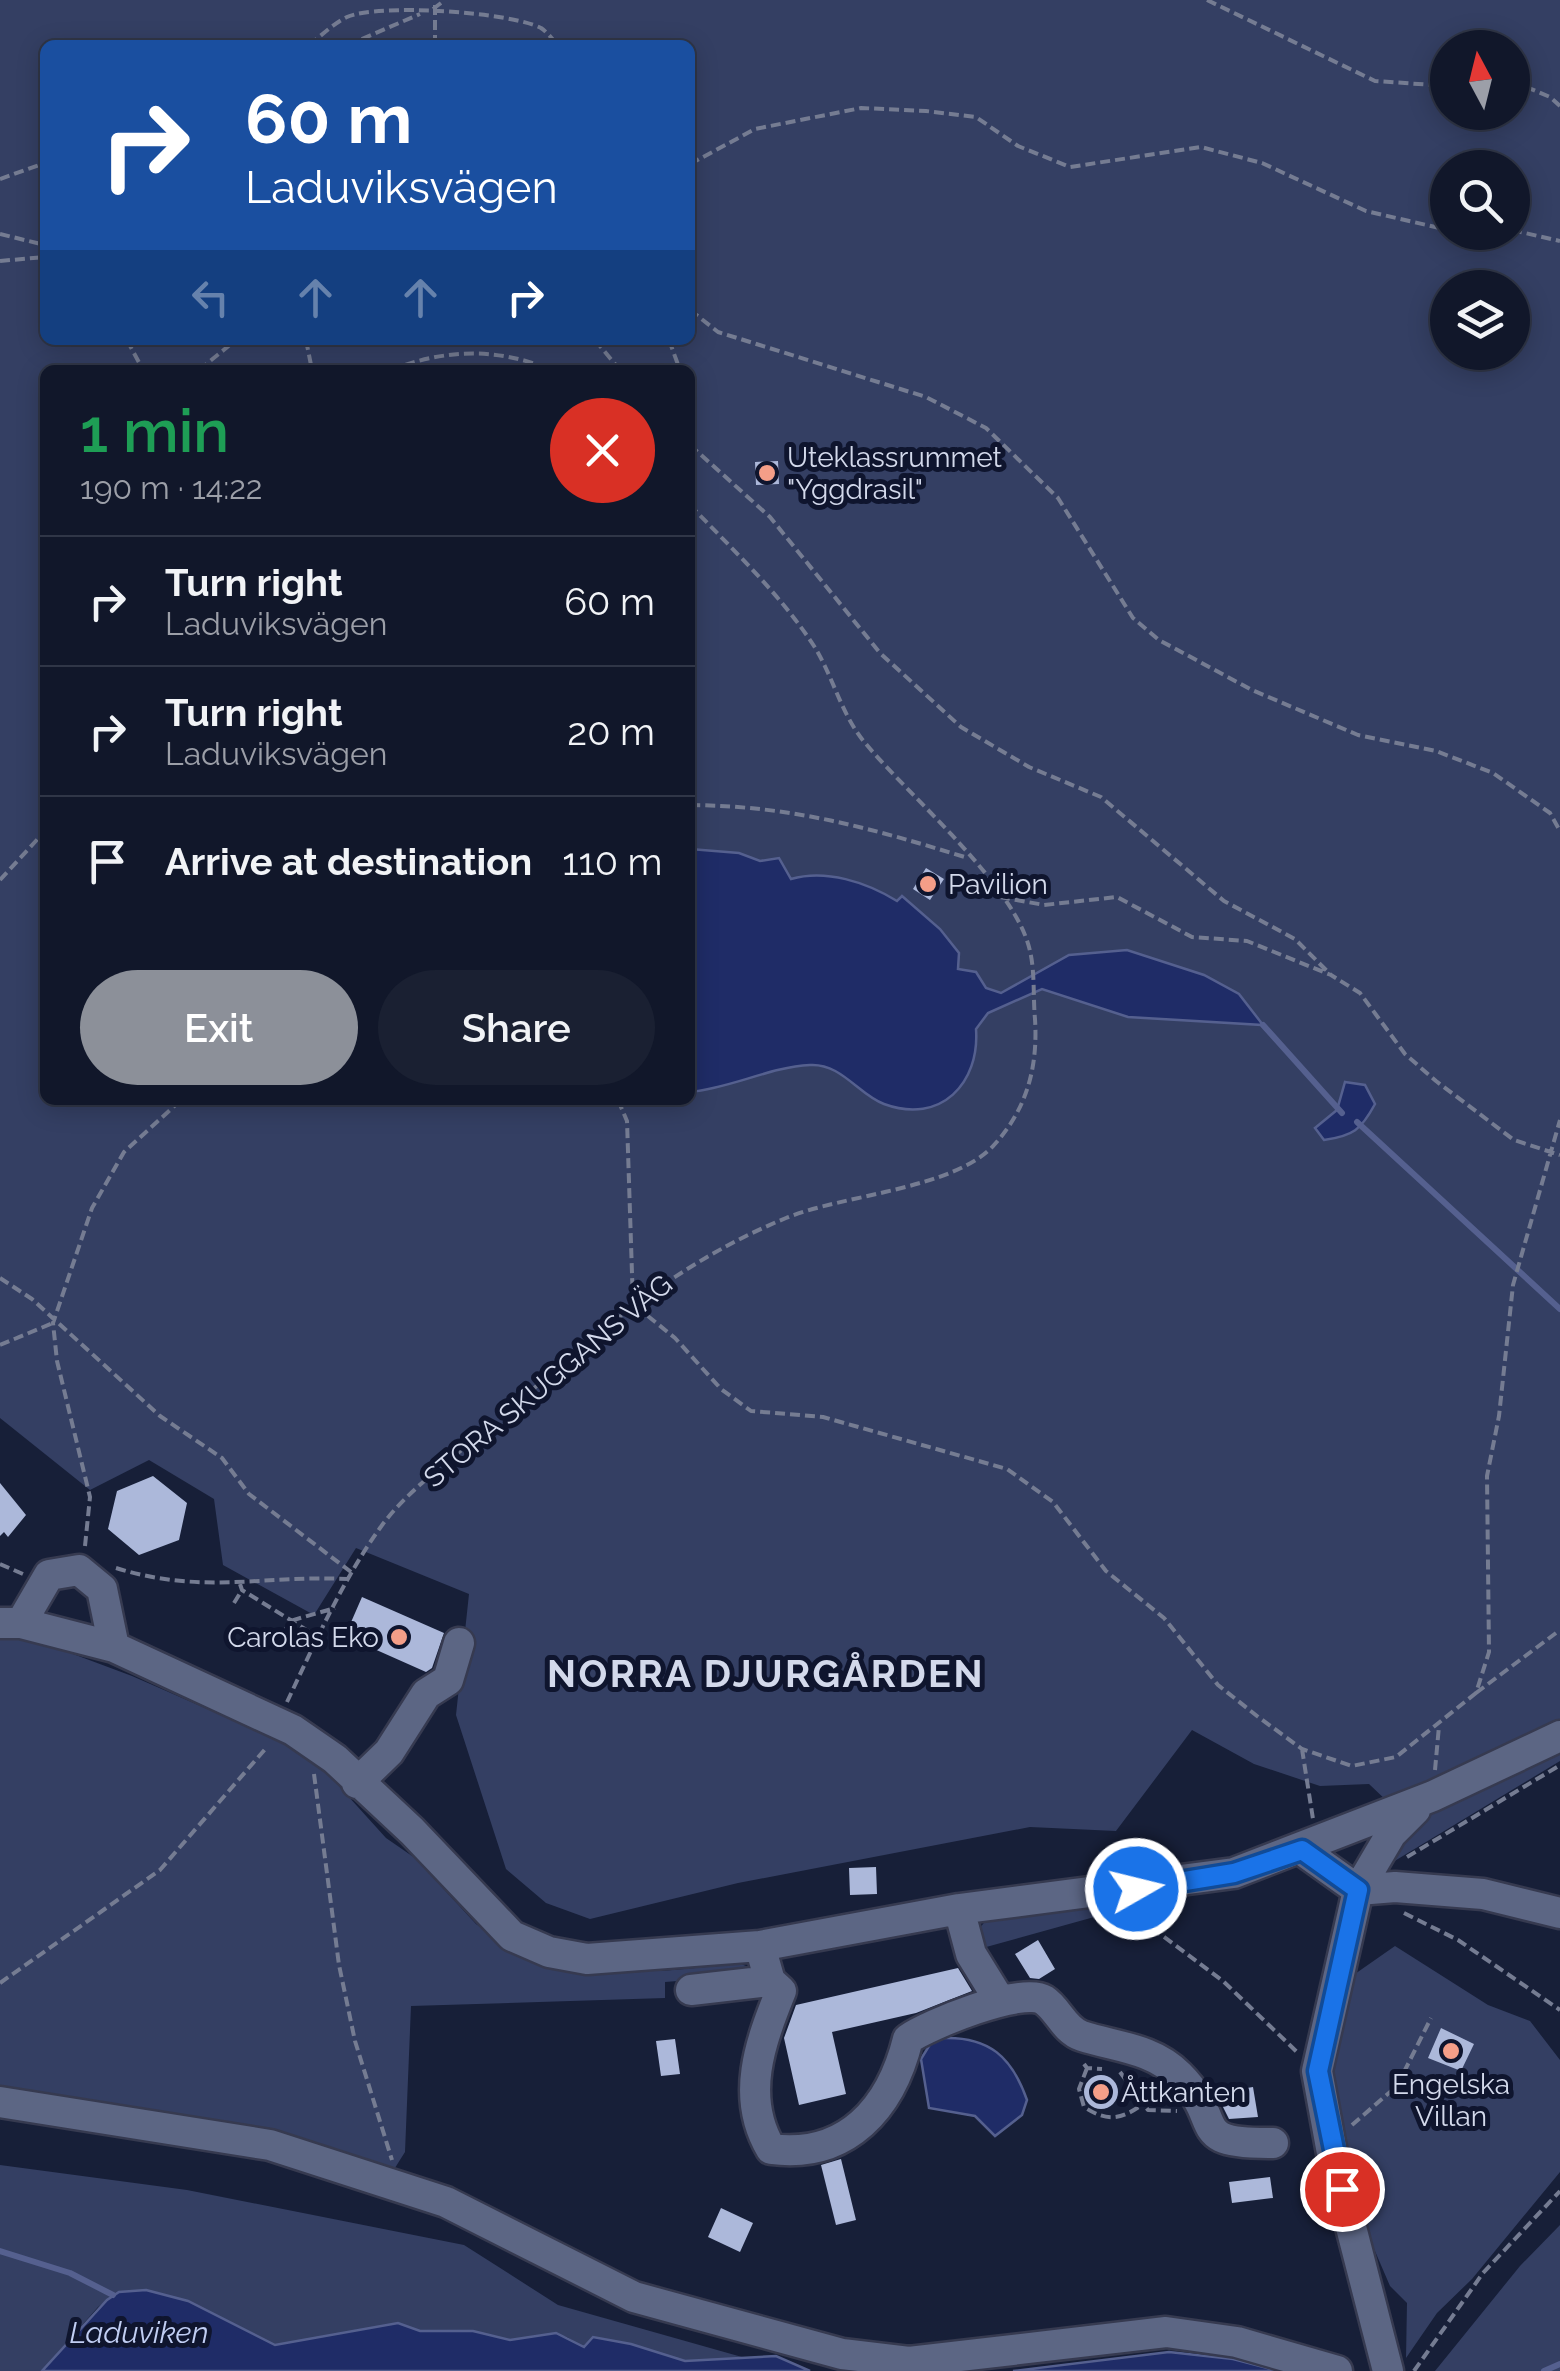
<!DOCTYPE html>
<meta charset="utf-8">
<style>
body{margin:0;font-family:Raleway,sans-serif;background:#1a2032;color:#f1f3f6;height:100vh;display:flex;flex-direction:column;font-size:38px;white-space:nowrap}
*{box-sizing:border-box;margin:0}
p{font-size:32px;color:#9c9fa8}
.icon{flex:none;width:55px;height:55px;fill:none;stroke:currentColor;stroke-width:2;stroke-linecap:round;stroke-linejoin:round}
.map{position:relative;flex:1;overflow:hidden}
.panel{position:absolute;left:40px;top:365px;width:655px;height:740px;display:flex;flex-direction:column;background:#11172a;border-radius:15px;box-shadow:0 5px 25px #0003,0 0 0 2px #303647}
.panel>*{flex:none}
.guide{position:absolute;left:40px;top:40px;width:655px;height:305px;border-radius:15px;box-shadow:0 5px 25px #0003,0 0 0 2px #303647;background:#1a4fa0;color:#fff;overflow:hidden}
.needle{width:65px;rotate:353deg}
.fabs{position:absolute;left:1430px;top:30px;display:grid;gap:20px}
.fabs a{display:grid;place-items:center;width:100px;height:100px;border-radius:50%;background:#11172a;box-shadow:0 5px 25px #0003,0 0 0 2px #303647;font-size:50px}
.pin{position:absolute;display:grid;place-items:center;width:85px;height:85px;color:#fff;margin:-42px;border:5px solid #fff;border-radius:50%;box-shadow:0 2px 10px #0007}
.me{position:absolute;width:110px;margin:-55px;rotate:82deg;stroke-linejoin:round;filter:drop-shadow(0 0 8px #0008)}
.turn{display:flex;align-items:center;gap:35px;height:210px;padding:0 40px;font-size:45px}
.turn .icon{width:130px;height:130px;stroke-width:2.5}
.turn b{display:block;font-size:70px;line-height:85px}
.lanes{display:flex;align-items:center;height:95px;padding:0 40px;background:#0003;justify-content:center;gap:50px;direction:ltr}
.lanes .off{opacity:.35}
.round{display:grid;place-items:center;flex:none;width:105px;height:105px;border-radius:52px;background:#1a2032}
.head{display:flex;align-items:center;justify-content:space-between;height:170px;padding:0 40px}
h1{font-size:60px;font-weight:600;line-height:75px;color:#1e9e55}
.action{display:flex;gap:20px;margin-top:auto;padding:20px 40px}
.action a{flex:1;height:115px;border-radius:60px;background:#8c9099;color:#fff;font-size:40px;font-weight:600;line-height:115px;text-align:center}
.action a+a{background:#1a2032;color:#f1f3f6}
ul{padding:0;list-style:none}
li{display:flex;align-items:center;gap:30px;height:130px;padding:0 40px;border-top:2px solid #303647}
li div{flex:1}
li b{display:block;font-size:38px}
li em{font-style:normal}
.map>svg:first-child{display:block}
.green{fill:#343f63;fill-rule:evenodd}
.water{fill:#1f2c67;stroke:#55608f;stroke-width:2.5}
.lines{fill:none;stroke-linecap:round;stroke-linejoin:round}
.stream{stroke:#55608f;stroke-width:6}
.building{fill:#acb8da}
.minor-casing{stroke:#363a50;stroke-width:35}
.path{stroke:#757c92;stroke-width:4;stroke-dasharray:10 5;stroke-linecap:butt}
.minor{stroke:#5c6684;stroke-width:30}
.route-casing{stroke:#114b97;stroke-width:25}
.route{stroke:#1a73e8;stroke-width:18}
.poi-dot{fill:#f49e88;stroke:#0f152e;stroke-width:4}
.labels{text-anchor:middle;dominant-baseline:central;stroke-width:10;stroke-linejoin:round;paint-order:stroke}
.poi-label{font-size:28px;fill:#d3d9eb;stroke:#0f152e;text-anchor:start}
.street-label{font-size:28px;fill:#d3d9eb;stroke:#0f152e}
.water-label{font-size:30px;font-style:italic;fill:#c1cef3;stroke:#0f152e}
.district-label{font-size:38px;font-weight:bold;letter-spacing:2.5px;fill:#d3d9eb;stroke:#0f152e}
</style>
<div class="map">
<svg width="1560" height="2371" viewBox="0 0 1560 2371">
<rect width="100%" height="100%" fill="#171f38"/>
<path class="green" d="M 0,0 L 1560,0 L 1560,1724 L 1388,1802 L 1369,1784 L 1320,1786 L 1254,1764 L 1192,1730 L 1116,1831 L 1030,1827 L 738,1883 L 590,1919 L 546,1903 L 506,1869 L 456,1715 L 469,1594 L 356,1548 L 314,1615 L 223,1565 L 214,1499 L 149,1460 L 90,1490 L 0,1418 ZM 45,45 L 690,45 L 690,340 L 45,340 ZM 1448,48 L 1512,48 L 1512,112 L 1448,112 ZM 1448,168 L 1512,168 L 1512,232 L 1448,232 ZM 1448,288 L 1512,288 L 1512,352 L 1448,352 ZM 45,370 L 690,370 L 690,1100 L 45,1100 Z
M 0,1636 L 57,1648 L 132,1676 L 310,1754 L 386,1838 L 415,1858 L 476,1924 L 515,1951 L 579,1970 L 661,1971 L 741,1964 L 751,1968 L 751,1975 L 665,1982 L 665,1998 L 411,2006 L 405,2152 L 393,2171 L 0,2089 Z
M 1560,1743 L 1560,1761 L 1388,1865 L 1409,1822 Z
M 1112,1904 L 1123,1909 L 979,1949 L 978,1930 L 988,1918 Z
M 1395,1946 L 1488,2005 L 1530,2021 L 1560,2060 L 1560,2172 L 1472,2279 L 1437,2313 L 1406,2358 L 1407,2303 L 1390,2286 L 1359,2214 L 1330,2091 L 1352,1976 Z
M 0,2165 L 187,2190 L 464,2245 L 558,2305 L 749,2359 L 685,2361 L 593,2338 L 585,2348 L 567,2337 L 545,2334 L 510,2340 L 473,2331 L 420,2331 L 398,2323 L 275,2345 L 188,2301 L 135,2290 L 119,2292 L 98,2307 L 42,2371 L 0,2371 Z
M 1560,2225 L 1560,2371 L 1435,2371 L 1520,2266 Z"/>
<path class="water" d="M 690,849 L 739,853 L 760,861 L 779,858 L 791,879 C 826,869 866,882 897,901 L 902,896 L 940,929 L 959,953 L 958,969 L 976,972 L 986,988 L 1001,993 L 1069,955 L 1127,950 L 1204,975 L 1239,994 L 1263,1025 L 1128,1017 L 1042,989 L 988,1013 L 976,1029 C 980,1083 941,1125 884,1104 C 859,1095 841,1063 810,1065 C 770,1067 731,1088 690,1092 L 694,893 Z
M 1345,1082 L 1365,1085 L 1375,1104 C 1361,1130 1353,1136 1324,1140 L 1315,1128 L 1337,1110 Z
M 942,2038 C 989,2036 1012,2057 1027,2100 L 1022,2115 L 995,2136 L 975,2116 L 929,2108 L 921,2059 L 932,2041 Z
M 146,2290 L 188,2301 L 275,2345 L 398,2323 L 420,2331 L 473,2331 L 510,2340 L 556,2333 L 584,2347 L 593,2337 L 631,2344 L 685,2361 L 776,2356 L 810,2371 L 42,2371 L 107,2300 L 119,2292 Z
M 1169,2352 L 1233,2359 L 1279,2371 L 1013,2371 Z"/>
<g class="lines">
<path class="stream" d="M 1263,1025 L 1342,1113
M 1357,1122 L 1560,1309
M 0,2251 L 70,2273 L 113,2295
M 1544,2371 L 1560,2364"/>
</g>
<path class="building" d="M 778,461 L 779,484 L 756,485 L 755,462 Z
M 926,868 L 944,879 L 930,900 L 913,889 Z
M 153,1476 L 187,1503 L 179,1540 L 139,1555 L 108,1529 L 117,1491 Z
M 0,1483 L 26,1515 L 8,1537 L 4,1532 L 0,1536 Z
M 362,1597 L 444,1633 L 432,1668 L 426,1672 L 345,1636 Z
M 876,1867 L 877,1894 L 850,1895 L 849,1868 Z
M 1038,1940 L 1055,1969 L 1039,1979 L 1030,1978 L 1015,1954 Z
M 958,1968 L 972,1991 L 916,2013 L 832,2032 L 846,2094 L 799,2105 L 784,2038 L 796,2005 Z
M 1441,2028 L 1474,2044 L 1461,2071 L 1428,2058 Z
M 675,2039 L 680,2074 L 661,2076 L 656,2041 Z
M1084 2092a17 17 0 1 1 34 0a17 17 0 1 1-34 0Z
M 1253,2087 L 1258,2117 L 1229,2119 L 1216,2093 Z
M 841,2159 L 856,2220 L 836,2225 L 821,2165 Z
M 1270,2177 L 1273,2198 L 1232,2203 L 1229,2182 Z
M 721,2208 L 753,2223 L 740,2252 L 708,2237 Z"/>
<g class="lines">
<g class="minor-casing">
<path id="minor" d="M 0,1623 L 21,1623 L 114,1647 L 293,1730 L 335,1759 L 412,1831 L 512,1936 L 549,1952 L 587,1959 L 760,1946 L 959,1909 L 1234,1873 L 1433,1796 L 1560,1736
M 21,1623 L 49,1575 L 79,1570 L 102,1589 L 114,1647
M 357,1783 L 389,1752 L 426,1694 L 448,1680 L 459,1643
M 1302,1850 L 1358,1890 L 1395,1887 L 1483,1894 L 1560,1913
M 959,1909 L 971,1954 L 1000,2001
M 760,1946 L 770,1981 L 781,1991 C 760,2043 740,2097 771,2149 C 847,2159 891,2108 908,2039 C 928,2025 1022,1986 1044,2000 C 1058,2009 1064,2030 1082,2036 C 1116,2047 1152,2048 1179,2075 C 1227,2123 1185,2144 1273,2143
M 691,1990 L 770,1981
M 0,2102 L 270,2145 L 446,2202 L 634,2297 L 842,2354 L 909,2362 L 1166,2332 L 1237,2342 L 1337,2371
M 1388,2371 L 1332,2153 L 1317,2071 L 1358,1890 L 1391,1834 L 1415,1810"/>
</g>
<path class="path" d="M 1207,0 L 1375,81 L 1448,86
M 433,9 L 445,0
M 309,45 C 321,36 334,23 347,17 C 379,3 510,12 541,28 C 547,32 553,40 558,45
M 348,45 L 420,14
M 435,45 L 435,0
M 1512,81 L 1550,97 L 1560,106
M 690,164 L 755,129 L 861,108 L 926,111 L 976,117 L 1018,146 L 1070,167 L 1201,147 L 1262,163 L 1366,211 L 1448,230
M 0,179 L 45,163
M 1512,230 L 1560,241
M 0,234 L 45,245
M 0,261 L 45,257
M 690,310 L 718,332 L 926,397 L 986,428 L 1058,498 L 1133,618 L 1159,640 L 1252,690 L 1358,735 L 1436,751 L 1493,773 L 1550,813 L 1560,831
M 127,340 L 143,370
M 306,340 L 312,370
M 595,340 L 620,370
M 669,340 L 680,370
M 199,370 L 236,340
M 391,370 C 445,349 497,347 551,370
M 690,445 L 770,517 L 880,653 L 961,727 L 1029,767 L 1101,797 L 1224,901 L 1295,939 L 1331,975
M 690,805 C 794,806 870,828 968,858
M 0,880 L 45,831
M 1000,897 L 1044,905 L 1117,897 L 1192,937 L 1247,941 L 1331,975 L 1360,993 L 1405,1054 L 1436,1081 L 1514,1140 L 1560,1155
M 618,1100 L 627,1121 L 633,1304 L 675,1338 L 721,1389 L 751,1411 L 823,1417 L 1007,1469 L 1053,1502 L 1106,1571 L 1164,1618 L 1218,1685 L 1257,1716 L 1302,1749 L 1352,1766 L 1396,1757 L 1476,1693 L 1489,1652 L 1487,1476 L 1499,1416 L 1513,1285 L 1560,1120
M 0,1278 L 32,1299 L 160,1416 L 222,1458 L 249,1494 L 351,1572
M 0,1345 L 53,1323
M 85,1546 L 90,1497 L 57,1361 L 53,1323 L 92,1208 L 124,1152 L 181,1100
M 0,1564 L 23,1574
M 116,1568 C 203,1595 262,1575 348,1579
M 240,1584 L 242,1590 L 318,1637
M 234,1603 L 242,1590
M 284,1633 L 290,1621 L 335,1608
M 1476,1693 L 1560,1630
M 287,1702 C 315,1643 342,1581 380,1528 C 407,1490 451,1460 487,1429 C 585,1345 664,1268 786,1218 C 841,1195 955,1189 994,1145 C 1027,1109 1038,1067 1035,1019 C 1033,998 1035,972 1030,951 C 1016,886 909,796 866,744 C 841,715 834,678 814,646 C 780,594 733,550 690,505
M 1302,1749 L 1313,1819
M 1435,1770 L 1439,1726
M 314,1774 L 339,1965 L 355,2041 L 392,2160
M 1407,1857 L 1557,1767
M 1128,1910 L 1223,1981 L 1297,2052
M 1404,1913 L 1458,1940 L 1560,2010
M 0,1983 L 160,1870 L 267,1747
M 1084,2064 L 1087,2068 L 1102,2069
M 1087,2068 L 1079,2089 L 1084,2107 C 1107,2122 1121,2120 1143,2104
M 1120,2072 L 1148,2110 L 1177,2111
M 1352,2125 L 1397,2086 L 1431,2018
M 1414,2371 L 1483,2273 L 1560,2191"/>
<use href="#minor" class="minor"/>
</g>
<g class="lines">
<g class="route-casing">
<path id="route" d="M 1136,1889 L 1234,1873 L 1302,1850 L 1358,1890 L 1318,2071 L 1342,2189"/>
</g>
<use href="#route" class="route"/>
</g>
<g class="poi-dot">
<circle cx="767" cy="473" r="10"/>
<circle cx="928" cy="884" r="10"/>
<circle cx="399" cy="1637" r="10"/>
<circle cx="1451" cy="2051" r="10"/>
<circle cx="1101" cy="2092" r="10"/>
</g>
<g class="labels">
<g class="poi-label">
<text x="787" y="457">Uteklassrummet<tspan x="787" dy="32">"Yggdrasil"</tspan></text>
<text x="948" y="884">Pavilion</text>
<text x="379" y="1637" text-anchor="end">Carolas Eko</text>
<text x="1451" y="2084" text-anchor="middle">Engelska<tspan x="1451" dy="32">Villan</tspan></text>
<text x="1121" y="2092">Åttkanten</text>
</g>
<g class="street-label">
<text transform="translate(548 1381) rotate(-40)">STORA SKUGGANS VÄG</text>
</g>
<g class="water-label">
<text x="139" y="2332">Laduviken</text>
</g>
<g class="district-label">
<text x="766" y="1673">NORRA DJURGÅRDEN</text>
</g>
</g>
</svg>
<div class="fabs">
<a><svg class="needle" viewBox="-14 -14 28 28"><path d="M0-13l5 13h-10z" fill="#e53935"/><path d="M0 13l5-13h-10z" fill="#9c9fa8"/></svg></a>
<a><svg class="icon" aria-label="search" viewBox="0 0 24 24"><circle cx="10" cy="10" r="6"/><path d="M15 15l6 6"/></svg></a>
<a><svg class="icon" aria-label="layers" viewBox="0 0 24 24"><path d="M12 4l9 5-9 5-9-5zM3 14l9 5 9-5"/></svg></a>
</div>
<div class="pin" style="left:1342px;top:2189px;background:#d93025"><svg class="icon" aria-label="arrive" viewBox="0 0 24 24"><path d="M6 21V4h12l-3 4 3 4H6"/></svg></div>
<svg class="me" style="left:1136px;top:1889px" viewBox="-20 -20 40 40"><circle r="17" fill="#1a73e8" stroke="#fff" stroke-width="3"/><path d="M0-11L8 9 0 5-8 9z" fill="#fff"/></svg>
<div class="guide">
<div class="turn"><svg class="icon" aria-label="right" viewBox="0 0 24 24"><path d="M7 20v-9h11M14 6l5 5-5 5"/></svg><div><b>60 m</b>Laduviksvägen</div></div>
<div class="lanes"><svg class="icon off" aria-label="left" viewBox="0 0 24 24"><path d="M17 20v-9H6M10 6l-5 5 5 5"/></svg><svg class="icon off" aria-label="ahead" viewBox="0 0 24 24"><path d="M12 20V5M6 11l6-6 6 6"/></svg><svg class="icon off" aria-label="ahead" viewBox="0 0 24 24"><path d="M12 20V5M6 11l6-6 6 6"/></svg><svg class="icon" aria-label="right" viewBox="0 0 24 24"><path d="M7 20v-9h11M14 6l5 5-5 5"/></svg></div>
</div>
<section class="panel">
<div class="head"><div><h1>1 min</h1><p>190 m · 14:22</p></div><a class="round" style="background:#d93025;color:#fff"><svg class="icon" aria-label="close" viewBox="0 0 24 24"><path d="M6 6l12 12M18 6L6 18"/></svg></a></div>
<ul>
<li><svg class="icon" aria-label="right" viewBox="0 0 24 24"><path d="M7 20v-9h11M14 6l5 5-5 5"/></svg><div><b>Turn right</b><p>Laduviksvägen</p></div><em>60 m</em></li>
<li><svg class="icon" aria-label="right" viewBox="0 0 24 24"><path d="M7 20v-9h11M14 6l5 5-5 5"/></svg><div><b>Turn right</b><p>Laduviksvägen</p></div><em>20 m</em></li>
<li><svg class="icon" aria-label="arrive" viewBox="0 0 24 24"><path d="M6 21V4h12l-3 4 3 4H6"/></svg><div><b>Arrive at destination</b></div><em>110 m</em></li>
</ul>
<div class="action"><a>Exit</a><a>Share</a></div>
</section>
</div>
